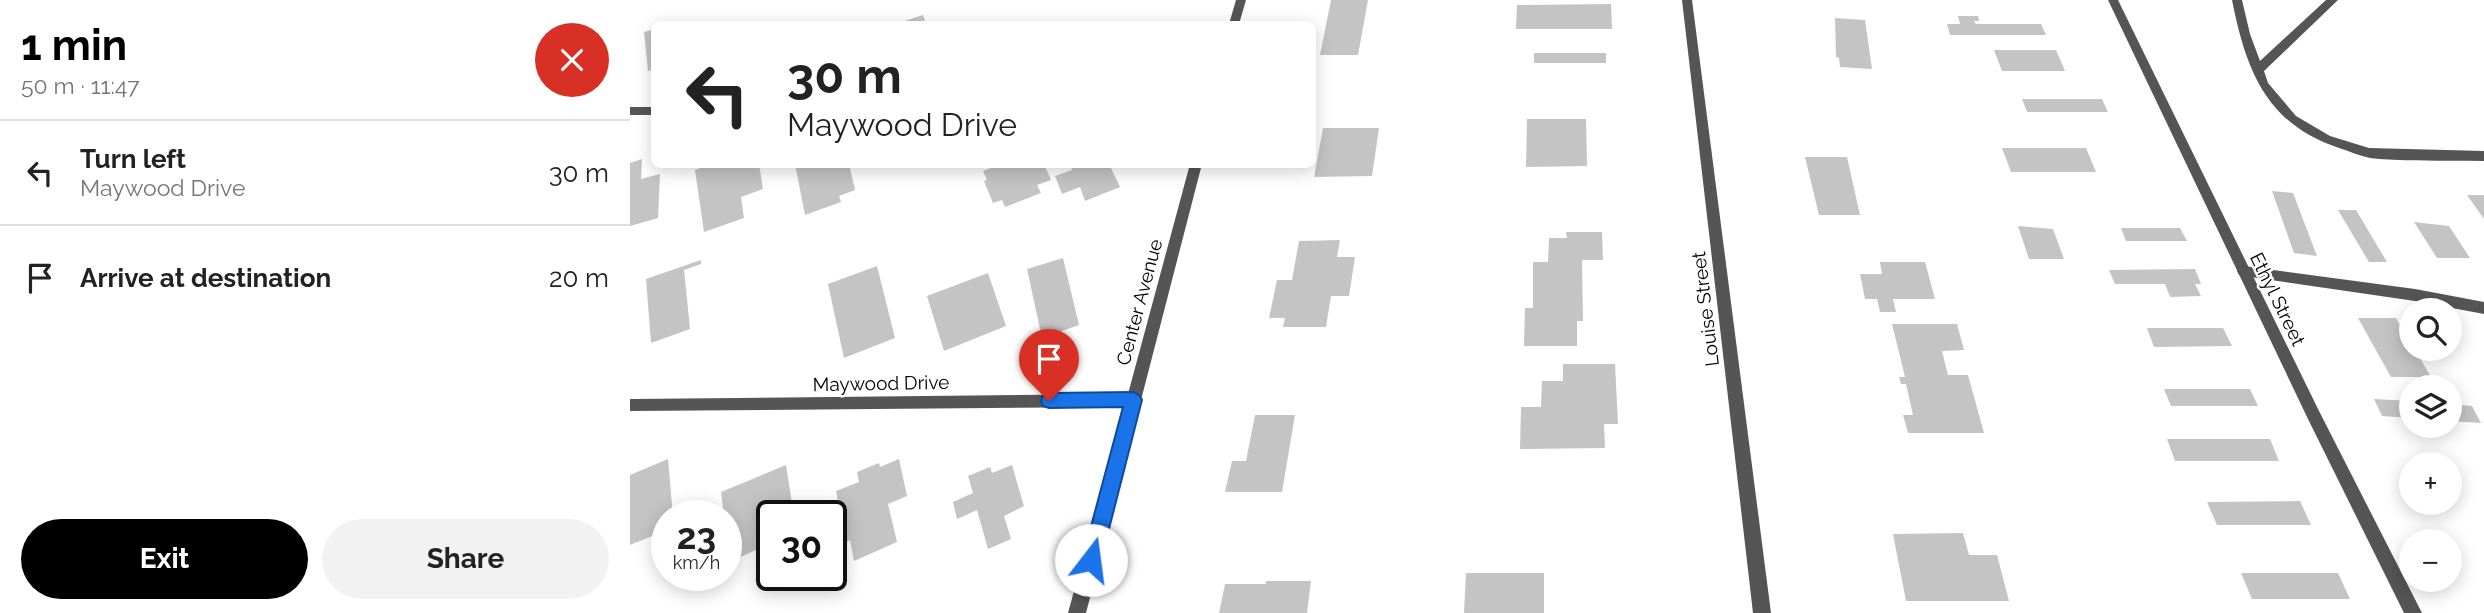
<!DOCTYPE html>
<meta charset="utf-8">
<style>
body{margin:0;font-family:Raleway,sans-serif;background:#f2f2f2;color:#222;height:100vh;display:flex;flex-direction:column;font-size:26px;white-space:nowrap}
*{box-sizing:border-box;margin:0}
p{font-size:23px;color:#767676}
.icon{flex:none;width:38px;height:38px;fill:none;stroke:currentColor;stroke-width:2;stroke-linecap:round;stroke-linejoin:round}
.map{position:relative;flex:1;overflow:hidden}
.sheet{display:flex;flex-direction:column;background:#fff;width:630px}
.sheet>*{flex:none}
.top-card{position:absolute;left:21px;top:21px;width:665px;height:147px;border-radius:10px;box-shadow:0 4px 18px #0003;background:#fff;color:#222;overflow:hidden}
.controls{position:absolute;left:1769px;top:298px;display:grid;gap:14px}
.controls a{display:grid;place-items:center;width:63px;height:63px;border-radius:50%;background:#fff;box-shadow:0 4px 18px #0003;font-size:35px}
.speed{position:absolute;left:21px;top:500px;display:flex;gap:14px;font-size:35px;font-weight:700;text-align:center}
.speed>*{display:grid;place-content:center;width:91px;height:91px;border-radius:50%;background:#fff;box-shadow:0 4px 18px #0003;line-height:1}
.speed small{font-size:18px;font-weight:400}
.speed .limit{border:4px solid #111;border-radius:10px;background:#fff;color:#111}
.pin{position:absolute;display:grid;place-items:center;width:60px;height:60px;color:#fff;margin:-72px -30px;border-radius:50% 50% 50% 0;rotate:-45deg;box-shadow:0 0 7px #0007}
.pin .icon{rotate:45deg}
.me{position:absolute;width:77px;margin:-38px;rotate:15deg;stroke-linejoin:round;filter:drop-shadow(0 0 5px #0008)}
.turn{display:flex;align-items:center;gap:24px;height:147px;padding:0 21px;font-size:32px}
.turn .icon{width:91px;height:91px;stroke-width:2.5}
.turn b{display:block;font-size:49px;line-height:60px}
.round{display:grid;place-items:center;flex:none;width:74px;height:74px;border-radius:37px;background:#f2f2f2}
.headline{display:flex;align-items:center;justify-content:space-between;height:119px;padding:0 21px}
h1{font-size:42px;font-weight:700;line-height:52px;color:#000}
.button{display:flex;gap:14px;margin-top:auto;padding:14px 21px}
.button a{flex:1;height:80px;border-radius:42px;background:#000;color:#fff;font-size:28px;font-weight:700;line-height:80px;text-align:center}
.button a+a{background:#f2f2f2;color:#222}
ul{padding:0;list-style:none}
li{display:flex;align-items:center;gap:21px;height:105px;padding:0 21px;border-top:2px solid #e0e0e0}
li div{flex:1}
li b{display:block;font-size:26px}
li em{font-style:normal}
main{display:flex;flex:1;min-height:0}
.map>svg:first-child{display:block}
.building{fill:#c4c4c4}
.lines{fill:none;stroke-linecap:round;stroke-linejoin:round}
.lane{fill:#555;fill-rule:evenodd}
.street{fill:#555;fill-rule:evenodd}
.route{fill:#1a73e8;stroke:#114b97;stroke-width:2}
.labels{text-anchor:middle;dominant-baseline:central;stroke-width:5;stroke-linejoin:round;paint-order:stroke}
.street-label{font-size:19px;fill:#000;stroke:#fff}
</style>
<main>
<section class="sheet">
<div class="headline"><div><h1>1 min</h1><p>50 m · 11:47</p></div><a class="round" style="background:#d93025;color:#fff"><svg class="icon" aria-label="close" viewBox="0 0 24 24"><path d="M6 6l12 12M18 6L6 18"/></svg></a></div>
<ul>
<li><svg class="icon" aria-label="left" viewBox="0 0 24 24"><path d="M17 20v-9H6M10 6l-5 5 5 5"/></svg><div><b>Turn left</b><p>Maywood Drive</p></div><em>30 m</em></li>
<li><svg class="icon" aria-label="arrive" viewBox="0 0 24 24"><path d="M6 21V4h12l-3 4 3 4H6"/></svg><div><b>Arrive at destination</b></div><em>20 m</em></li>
</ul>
<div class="button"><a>Exit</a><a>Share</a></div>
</section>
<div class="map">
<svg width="1854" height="613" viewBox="0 0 1854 613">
<rect width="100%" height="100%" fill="#fff"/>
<path class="building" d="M 701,0 L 738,0 L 728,55 L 690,55 Z
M 981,4 L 982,29 L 886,29 L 887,5 Z
M 293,15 L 296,24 L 265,24 Z
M 1328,16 L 1348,16 L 1349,21 L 1344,21 L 1346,24 L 1411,24 L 1416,35 L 1320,35 L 1317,24 L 1330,24 Z
M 1205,18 L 1235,20 L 1242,69 L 1210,67 L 1209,58 L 1206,57 Z
M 24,29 L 24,69 L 18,71 L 14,32 Z
M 1364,50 L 1426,50 L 1435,71 L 1372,71 Z
M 904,53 L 976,53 L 976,63 L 904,63 Z
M 1392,99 L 1472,99 L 1478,112 L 1397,112 Z
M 897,119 L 956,119 L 957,166 L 896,167 Z
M 693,128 L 749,128 L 742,176 L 684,177 Z
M 1372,148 L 1456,148 L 1466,172 L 1381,172 Z
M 1175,157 L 1217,157 L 1230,215 L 1189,215 Z
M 12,159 L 11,179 L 30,174 L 28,218 L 0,226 L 0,163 Z
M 81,164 L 129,164 L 133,189 L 111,197 L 114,218 L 74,232 L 65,170 Z
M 165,164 L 219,164 L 225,190 L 209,196 L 211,202 L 175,215 Z
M 371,164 L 414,164 L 421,180 L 407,185 L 411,193 L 375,207 L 372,200 L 363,203 L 354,181 L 357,180 L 353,171 Z
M 440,164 L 479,164 L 490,187 L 455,201 L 450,187 L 432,194 L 425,176 L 442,170 Z
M 1642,191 L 1663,193 L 1687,256 L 1664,253 Z
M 1837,195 L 1854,195 L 1854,219 Z
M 1708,210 L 1726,210 L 1757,262 L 1739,262 Z
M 1784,222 L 1819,226 L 1840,258 L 1807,258 Z
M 1388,226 L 1423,229 L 1434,259 L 1399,259 Z
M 1491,228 L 1550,228 L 1557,241 L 1496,241 Z
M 936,232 L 972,232 L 973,260 L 952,260 L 953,321 L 947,321 L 947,346 L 894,346 L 895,308 L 903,308 L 903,262 L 918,262 L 919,238 L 937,238 Z
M 710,240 L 707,257 L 725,257 L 719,296 L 701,296 L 696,327 L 653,327 L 655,318 L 639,318 L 647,280 L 662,280 L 669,241 Z
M 433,258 L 449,325 L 412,338 L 397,269 Z
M 71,260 L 71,264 L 54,270 L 60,329 L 21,343 L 16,279 Z
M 1250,262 L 1295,262 L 1305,299 L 1263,299 L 1266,312 L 1250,312 L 1247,299 L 1235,299 L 1230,274 L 1252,274 Z
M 247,266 L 265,338 L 214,358 L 198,284 Z
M 1565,269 L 1571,284 L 1565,284 L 1571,296 L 1540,297 L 1535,284 L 1485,284 L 1479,270 Z
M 358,273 L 376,326 L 314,351 L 297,296 Z
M 1728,318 L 1766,318 L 1782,348 L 1784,348 L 1801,377 L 1761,377 Z
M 1262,324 L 1327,324 L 1334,350 L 1312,351 L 1318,375 L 1338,375 L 1354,433 L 1278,433 L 1273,415 L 1283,415 L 1276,384 L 1271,384 L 1269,377 L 1275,377 Z
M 1517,328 L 1593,328 L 1602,346 L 1524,347 Z
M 933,364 L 985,364 L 988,424 L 974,424 L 975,448 L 890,449 L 891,407 L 911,407 L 912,381 L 933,381 Z
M 1534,389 L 1620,389 L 1628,406 L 1541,406 Z
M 1744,399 L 1782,401 L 1782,418 L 1752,416 Z
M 1820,404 L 1842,406 L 1851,423 L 1820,421 Z
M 625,415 L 665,415 L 652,492 L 595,492 L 602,461 L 616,461 Z
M 1537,439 L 1640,439 L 1649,461 L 1545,461 Z
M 38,459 L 43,516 L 37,516 L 37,530 L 0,545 L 0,475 Z
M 269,459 L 277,496 L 258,504 L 267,542 L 224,561 L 220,540 L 216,542 L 206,491 L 229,482 L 227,472 L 249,463 L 250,467 Z
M 156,465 L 164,516 L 142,516 L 142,543 L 99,562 L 96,516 L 94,516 L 91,492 Z
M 382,465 L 394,506 L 374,516 L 381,539 L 358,549 L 347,510 L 327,519 L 323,502 L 343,493 L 338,476 L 360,467 L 362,473 Z
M 1670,501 L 1681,525 L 1587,525 L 1577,502 Z
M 1333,533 L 1339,555 L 1367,555 L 1379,601 L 1276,601 L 1263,534 Z
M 836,573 L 914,573 L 914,613 L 834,613 Z
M 1611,573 L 1708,573 L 1720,599 L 1622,599 Z
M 636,581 L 681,581 L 677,613 L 589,613 L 595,584 L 636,584 Z"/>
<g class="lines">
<path class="lane" d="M 1602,0 L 1612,0 L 1620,34 L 1630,61 L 1696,0 L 1708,0 L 1634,71 L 1638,83 L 1666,116 L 1700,136 L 1739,148 L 1854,151 L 1854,161 C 1817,160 1777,162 1740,158 C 1730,156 1719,151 1709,148 C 1636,124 1616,70 1602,0 Z
M 1614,266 L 1785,289 L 1854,302 L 1854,314 L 1785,301 L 1614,276 L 1609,275 L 1607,271 L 1609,267 Z"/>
<path class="street" d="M 606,0 L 616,0 L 609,24 L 599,24 Z
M 1052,0 L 1062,0 L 1141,613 L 1123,613 Z
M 1478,0 L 1488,0 L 1688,409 L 1792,613 L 1774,613 L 1678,419 Z
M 0,107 L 24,107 L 24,115 L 0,115 Z
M 560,164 L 572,164 L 456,613 L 438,613 L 494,407 L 0,411 L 0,399 L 498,394 Z"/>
</g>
<path class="route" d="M 503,392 L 509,395 L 512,400 L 471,560 L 468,566 L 461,569 L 455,566 L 452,560 L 493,407 L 419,408 L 413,406 L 411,401 L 413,395 L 419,393 Z"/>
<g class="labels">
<g class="street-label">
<text transform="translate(1648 299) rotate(64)">Ethyl Street</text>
<text transform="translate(509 302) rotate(-75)">Center Avenue</text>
<text transform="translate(1075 309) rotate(-97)">Louise Street</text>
<text transform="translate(251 383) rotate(-1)">Maywood Drive</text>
</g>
</g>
</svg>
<div class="controls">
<a><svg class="icon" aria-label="search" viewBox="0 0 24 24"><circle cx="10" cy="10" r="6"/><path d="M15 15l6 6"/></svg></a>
<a><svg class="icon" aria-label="layers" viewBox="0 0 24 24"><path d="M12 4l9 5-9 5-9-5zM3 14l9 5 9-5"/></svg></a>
<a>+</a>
<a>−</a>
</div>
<div class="speed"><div>23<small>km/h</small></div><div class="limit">30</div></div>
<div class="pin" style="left:419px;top:401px;background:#d93025"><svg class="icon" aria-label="arrive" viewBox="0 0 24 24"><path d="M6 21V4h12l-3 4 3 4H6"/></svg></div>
<svg class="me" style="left:461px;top:560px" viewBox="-20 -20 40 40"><circle r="19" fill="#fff"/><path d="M0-13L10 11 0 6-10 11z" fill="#1a73e8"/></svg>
<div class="top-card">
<div class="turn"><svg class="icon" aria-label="left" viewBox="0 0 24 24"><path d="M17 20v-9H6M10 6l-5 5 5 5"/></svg><div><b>30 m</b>Maywood Drive</div></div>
</div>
</div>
</main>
